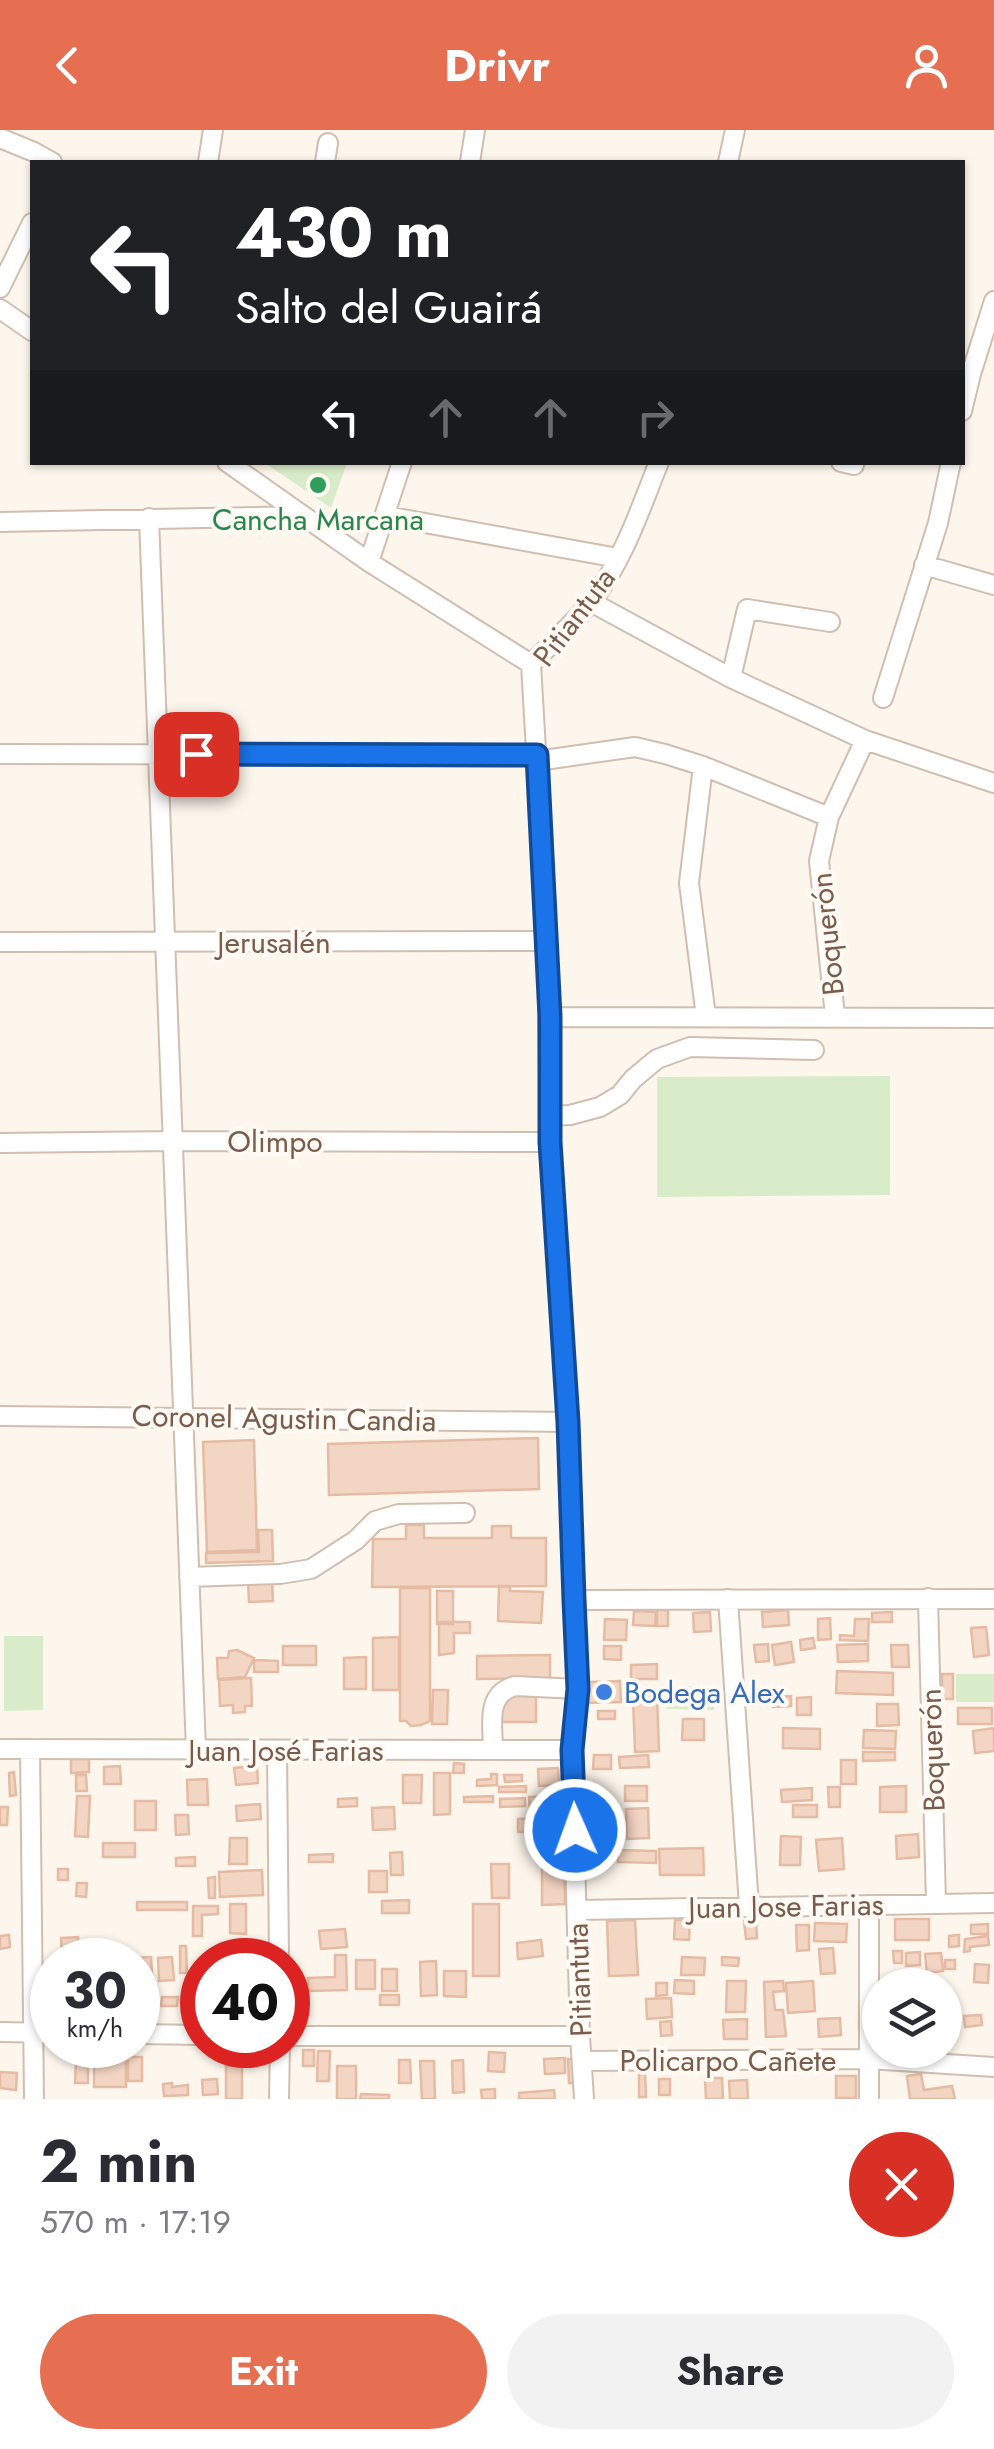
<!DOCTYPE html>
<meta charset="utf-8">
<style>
body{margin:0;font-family:Jost,sans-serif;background:#f2f2f3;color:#2b2b33;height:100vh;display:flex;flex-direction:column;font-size:38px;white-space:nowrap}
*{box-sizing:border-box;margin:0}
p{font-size:32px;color:#7c7c81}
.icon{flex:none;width:55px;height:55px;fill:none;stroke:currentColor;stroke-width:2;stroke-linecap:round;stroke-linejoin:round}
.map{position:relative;height:1969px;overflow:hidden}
.drawer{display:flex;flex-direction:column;background:#fff;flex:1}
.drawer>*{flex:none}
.guide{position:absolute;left:30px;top:30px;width:935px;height:305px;border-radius:0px;box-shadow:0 2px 8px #0004;background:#202124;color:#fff;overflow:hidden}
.fabs{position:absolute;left:862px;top:1838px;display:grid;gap:20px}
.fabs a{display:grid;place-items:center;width:100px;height:100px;border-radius:50%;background:#fff;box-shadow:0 2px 8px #0004;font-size:50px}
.speed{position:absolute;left:30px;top:1808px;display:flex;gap:20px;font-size:50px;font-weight:700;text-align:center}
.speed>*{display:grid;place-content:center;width:130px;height:130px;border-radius:50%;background:#fff;box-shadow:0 2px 8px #0004;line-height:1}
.speed small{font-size:25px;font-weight:400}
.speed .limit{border:15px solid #d22;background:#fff;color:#111}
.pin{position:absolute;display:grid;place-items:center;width:85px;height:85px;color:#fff;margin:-42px;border-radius:20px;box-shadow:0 5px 15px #0006}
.me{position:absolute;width:110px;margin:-55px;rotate:358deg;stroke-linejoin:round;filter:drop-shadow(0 0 8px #0008)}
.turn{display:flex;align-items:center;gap:35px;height:210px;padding:0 40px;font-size:45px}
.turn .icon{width:130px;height:130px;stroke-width:2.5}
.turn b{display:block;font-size:70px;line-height:85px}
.lanes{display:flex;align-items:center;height:95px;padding:0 40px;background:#0003;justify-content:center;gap:50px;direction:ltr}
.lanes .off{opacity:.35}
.round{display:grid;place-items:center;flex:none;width:105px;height:105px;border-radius:52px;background:#f2f2f3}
.headline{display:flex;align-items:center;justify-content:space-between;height:170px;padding:0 40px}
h1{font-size:60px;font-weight:700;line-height:75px}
.button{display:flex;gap:20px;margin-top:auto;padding:20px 40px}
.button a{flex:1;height:115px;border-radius:60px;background:#e76f51;color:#fff;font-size:40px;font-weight:700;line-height:115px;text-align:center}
.button a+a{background:#f2f2f3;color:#2b2b33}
header{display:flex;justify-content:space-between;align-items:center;height:130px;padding:0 40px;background:#e76f51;color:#fff;font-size:45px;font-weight:700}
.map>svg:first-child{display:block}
.green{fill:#d8ecc9}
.building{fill:#f3d5c3;stroke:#e6bba3;stroke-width:2.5}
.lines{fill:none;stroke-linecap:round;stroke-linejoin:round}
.minor-casing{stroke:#d1beb0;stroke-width:22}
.minor{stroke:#fff;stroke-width:18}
.route-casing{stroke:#114b97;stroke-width:25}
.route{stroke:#1a73e8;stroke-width:18}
.leisure-dot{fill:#2e9e5b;stroke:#fffaf3;stroke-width:4}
.shop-dot{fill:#3f7fe0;stroke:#fffaf3;stroke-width:4}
.labels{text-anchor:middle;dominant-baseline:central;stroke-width:8;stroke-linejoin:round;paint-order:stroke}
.leisure-label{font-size:30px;fill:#27864d;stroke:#fffaf3}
.street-label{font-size:30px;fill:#7a5c4d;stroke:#fffaf3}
.shop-label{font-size:30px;fill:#366cbe;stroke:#fffaf3;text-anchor:start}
</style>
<header><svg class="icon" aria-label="back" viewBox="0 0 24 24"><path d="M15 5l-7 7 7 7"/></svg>Drivr<svg class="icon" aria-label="person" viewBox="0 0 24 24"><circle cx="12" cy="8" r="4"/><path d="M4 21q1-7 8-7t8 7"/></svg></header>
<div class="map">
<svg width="994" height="1969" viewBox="0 0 994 1969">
<rect width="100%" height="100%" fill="#fdf6ec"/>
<path class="green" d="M 265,333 L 347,333 L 331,378 Z
M 890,946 L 890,1065 L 657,1067 L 657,947 Z
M 4,1506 L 43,1506 L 43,1580 L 4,1581 Z
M 956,1544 L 994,1544 L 994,1572 L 956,1572 Z
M 668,1556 L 715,1557 L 714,1580 L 667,1579 Z"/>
<path class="building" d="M 538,1308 L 539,1359 L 329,1365 L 328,1314 Z
M 254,1310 L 257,1420 L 207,1422 L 203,1312 Z
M 406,1395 L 424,1395 L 424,1408 L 492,1408 L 492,1396 L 511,1396 L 511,1408 L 546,1408 L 546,1456 L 372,1457 L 373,1409 L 406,1409 Z
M 258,1400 L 272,1400 L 273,1431 L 206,1433 L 206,1423 L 259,1422 Z
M 272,1450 L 273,1471 L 249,1472 L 248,1451 Z
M 499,1456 L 510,1456 L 510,1461 L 543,1462 L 541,1493 L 498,1491 Z
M 400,1458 L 430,1458 L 430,1591 L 421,1595 L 411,1596 L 406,1591 L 400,1591 Z
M 437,1461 L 453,1461 L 453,1494 L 437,1494 Z
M 657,1480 L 668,1480 L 668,1496 L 657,1496 Z
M 788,1480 L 789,1495 L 763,1497 L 762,1482 Z
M 634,1481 L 656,1482 L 655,1496 L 633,1495 Z
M 710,1482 L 711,1501 L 694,1502 L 693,1483 Z
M 892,1482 L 892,1492 L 872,1492 L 872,1483 Z
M 830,1488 L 831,1509 L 818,1510 L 818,1489 Z
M 605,1489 L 627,1490 L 626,1510 L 604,1510 Z
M 855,1489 L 869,1489 L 868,1511 L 840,1510 L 840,1505 L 854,1506 Z
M 439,1492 L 470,1492 L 470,1503 L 454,1503 L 454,1523 L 439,1525 Z
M 986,1497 L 989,1525 L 974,1527 L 971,1498 Z
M 399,1507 L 399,1560 L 373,1560 L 373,1508 Z
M 813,1508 L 815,1518 L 801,1520 L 800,1510 Z
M 791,1512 L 794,1532 L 775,1535 L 772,1515 Z
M 768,1514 L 769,1531 L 756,1532 L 754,1515 Z
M 868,1514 L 868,1531 L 838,1532 L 837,1515 Z
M 891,1515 L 908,1515 L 909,1537 L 892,1537 Z
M 283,1516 L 316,1516 L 316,1535 L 283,1535 Z
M 604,1516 L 621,1516 L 621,1530 L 604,1529 Z
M 237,1520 L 254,1528 L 245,1547 L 218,1549 L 217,1528 L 228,1528 L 229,1521 Z
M 550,1525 L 550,1548 L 477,1549 L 477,1526 Z
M 366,1527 L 366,1559 L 344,1559 L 344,1528 Z
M 254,1530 L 278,1531 L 278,1542 L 254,1542 Z
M 657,1534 L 657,1549 L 631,1549 L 631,1535 Z
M 837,1541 L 893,1543 L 893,1565 L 836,1563 Z
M 942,1544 L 953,1544 L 953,1569 L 942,1569 Z
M 251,1548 L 252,1576 L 245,1576 L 245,1582 L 233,1583 L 233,1575 L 220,1576 L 219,1550 Z
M 620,1551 L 621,1572 L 588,1573 L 587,1552 Z
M 433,1560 L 448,1560 L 447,1594 L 432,1594 Z
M 498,1566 L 536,1566 L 536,1592 L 498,1592 Z
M 791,1566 L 791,1576 L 773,1577 L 773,1567 Z
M 657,1567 L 659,1621 L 635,1622 L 633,1568 Z
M 811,1567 L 811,1585 L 797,1585 L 797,1568 Z
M 877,1574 L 898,1574 L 899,1595 L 877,1596 Z
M 958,1578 L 992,1578 L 992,1594 L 958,1594 Z
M 598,1581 L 615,1581 L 615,1589 L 598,1589 Z
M 683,1589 L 704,1589 L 704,1610 L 682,1610 Z
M 783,1598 L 820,1599 L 820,1619 L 783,1618 Z
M 994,1598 L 994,1621 L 975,1623 L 973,1601 Z
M 864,1600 L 896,1601 L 895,1619 L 863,1618 Z
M 863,1622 L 895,1622 L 895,1630 L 863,1631 Z
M 594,1625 L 611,1625 L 611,1639 L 593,1639 Z
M 648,1625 L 649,1637 L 620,1638 L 619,1627 Z
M 71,1629 L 89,1629 L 89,1642 L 71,1643 Z
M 841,1630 L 856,1630 L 856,1654 L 841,1654 Z
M 454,1633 L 464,1634 L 464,1643 L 453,1643 Z
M 120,1636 L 121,1654 L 104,1654 L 104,1637 Z
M 257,1636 L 258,1653 L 236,1655 L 234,1638 Z
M 558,1638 L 559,1655 L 539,1656 L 538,1639 Z
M 14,1642 L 16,1665 L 10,1666 L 9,1643 Z
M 434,1643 L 450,1643 L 450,1684 L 434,1685 Z
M 491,1644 L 497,1644 L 497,1655 L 477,1656 L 477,1650 L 491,1649 Z
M 76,1645 L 86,1645 L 87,1661 L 76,1661 Z
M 403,1645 L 422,1645 L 421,1673 L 403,1673 Z
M 504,1645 L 522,1645 L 522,1651 L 505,1652 Z
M 207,1649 L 208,1675 L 188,1675 L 187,1650 Z
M 526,1656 L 526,1662 L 499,1662 L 499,1657 Z
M 625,1656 L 647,1656 L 647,1671 L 625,1671 Z
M 906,1656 L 906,1682 L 880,1682 L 880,1657 Z
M 828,1657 L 840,1657 L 840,1677 L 829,1677 Z
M 812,1658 L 812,1670 L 782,1672 L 781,1660 Z
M 77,1666 L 90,1666 L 88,1707 L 75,1706 Z
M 493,1666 L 493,1672 L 464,1672 L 464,1667 Z
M 559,1666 L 559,1680 L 530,1681 L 529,1667 Z
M 357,1668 L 357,1676 L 338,1677 L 338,1669 Z
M 525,1668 L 525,1676 L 500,1677 L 500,1669 Z
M 135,1671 L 156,1671 L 156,1700 L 135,1700 Z
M 260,1674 L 261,1689 L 237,1691 L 236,1676 Z
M 793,1675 L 817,1675 L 817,1687 L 793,1687 Z
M 0,1677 L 8,1677 L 7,1695 L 0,1695 Z
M 394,1677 L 395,1699 L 373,1700 L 372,1678 Z
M 648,1678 L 649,1708 L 627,1709 L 626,1679 Z
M 175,1685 L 188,1685 L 189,1704 L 176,1705 Z
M 561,1687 L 561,1700 L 518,1702 L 518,1689 Z
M 918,1704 L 919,1727 L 897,1729 L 896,1706 Z
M 781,1706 L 801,1707 L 800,1735 L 780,1735 Z
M 230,1708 L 247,1708 L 247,1734 L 229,1734 Z
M 842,1708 L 844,1739 L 819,1741 L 816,1710 Z
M 606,1710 L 613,1710 L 613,1729 L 606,1729 Z
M 103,1713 L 135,1713 L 135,1727 L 103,1727 Z
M 703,1718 L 704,1745 L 660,1745 L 659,1719 Z
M 618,1720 L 656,1721 L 656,1733 L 618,1732 Z
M 402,1722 L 403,1745 L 391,1745 L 390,1723 Z
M 333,1724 L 333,1732 L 309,1732 L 309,1725 Z
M 195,1727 L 195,1736 L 176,1736 L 176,1728 Z
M 491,1734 L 509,1734 L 509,1768 L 492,1768 Z
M 564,1737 L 565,1774 L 542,1775 L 542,1738 Z
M 58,1739 L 68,1739 L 68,1750 L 58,1750 Z
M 262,1740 L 263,1765 L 220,1767 L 219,1742 Z
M 369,1741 L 387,1741 L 387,1762 L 369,1762 Z
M 215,1747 L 215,1768 L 209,1768 L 208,1748 Z
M 77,1753 L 87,1753 L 86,1767 L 76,1766 Z
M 409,1770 L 409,1783 L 382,1783 L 382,1771 Z
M 137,1772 L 187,1772 L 187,1780 L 137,1780 Z
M 230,1774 L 246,1774 L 246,1804 L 230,1803 Z
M 473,1774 L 499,1774 L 499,1846 L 473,1846 Z
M 193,1776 L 218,1776 L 218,1784 L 202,1785 L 202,1806 L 193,1806 Z
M 895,1789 L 929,1789 L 929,1810 L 895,1810 Z
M 635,1790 L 638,1845 L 609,1846 L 607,1791 Z
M 675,1790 L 690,1790 L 689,1810 L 674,1809 Z
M 744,1791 L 756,1791 L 757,1808 L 746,1809 Z
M 815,1793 L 847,1794 L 846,1812 L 814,1811 Z
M 988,1794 L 988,1804 L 971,1804 L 971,1795 Z
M 796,1795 L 809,1795 L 809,1820 L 797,1821 Z
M 345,1799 L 347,1817 L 321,1819 L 319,1801 Z
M 9,1805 L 10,1817 L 0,1819 L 0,1806 Z
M 959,1805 L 959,1816 L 949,1817 L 949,1806 Z
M 988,1806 L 989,1815 L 970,1817 L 970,1821 L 964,1822 L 965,1809 Z
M 78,1807 L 79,1827 L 62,1827 L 61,1808 Z
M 541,1810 L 543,1826 L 518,1829 L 517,1813 Z
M 180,1816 L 186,1816 L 187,1843 L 180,1843 Z
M 833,1818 L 835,1843 L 821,1844 L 819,1819 Z
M 893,1821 L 902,1821 L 902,1833 L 894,1833 Z
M 920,1822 L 920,1835 L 906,1836 L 906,1823 Z
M 941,1823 L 943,1841 L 927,1843 L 925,1824 Z
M 335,1825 L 346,1825 L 347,1860 L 308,1861 L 308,1848 L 335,1847 Z
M 151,1827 L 153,1857 L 138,1858 L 138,1830 L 134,1830 L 134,1828 Z
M 172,1827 L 174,1850 L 159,1851 L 158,1828 Z
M 682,1827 L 705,1828 L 704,1845 L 681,1845 Z
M 722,1827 L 739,1828 L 738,1836 L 722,1835 Z
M 356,1830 L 375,1830 L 375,1859 L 356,1859 Z
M 945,1830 L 955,1830 L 955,1839 L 945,1839 Z
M 436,1831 L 437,1865 L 421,1866 L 420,1832 Z
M 975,1834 L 989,1835 L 988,1853 L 974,1852 Z
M 382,1839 L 397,1839 L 397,1861 L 382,1861 Z
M 444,1841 L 466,1841 L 466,1867 L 444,1866 Z
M 675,1850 L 694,1851 L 694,1864 L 674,1863 Z
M 727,1851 L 746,1851 L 745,1882 L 726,1882 Z
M 783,1851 L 784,1861 L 773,1862 L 775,1880 L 783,1880 L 786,1906 L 766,1907 L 764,1852 Z
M 813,1851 L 815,1881 L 788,1883 L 786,1853 Z
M 656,1853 L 667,1853 L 667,1865 L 656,1866 Z
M 202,1855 L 202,1867 L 193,1867 L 193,1856 Z
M 380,1865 L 399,1865 L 399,1875 L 380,1875 Z
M 162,1867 L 178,1867 L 177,1876 L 161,1876 Z
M 671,1868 L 672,1887 L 647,1889 L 646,1869 Z
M 945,1884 L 958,1885 L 957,1902 L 945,1901 Z
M 981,1885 L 982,1895 L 965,1897 L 964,1886 Z
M 840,1888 L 841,1905 L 819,1907 L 818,1889 Z
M 747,1889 L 747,1909 L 724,1909 L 723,1890 Z
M 671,1891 L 672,1905 L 661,1906 L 660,1892 Z
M 109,1920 L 126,1921 L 126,1957 L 94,1957 L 94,1934 L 109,1935 Z
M 303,1920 L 314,1920 L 314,1936 L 303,1936 Z
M 318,1921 L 330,1921 L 329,1951 L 317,1951 Z
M 489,1922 L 505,1923 L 504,1942 L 488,1941 Z
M 128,1927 L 142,1927 L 142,1951 L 128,1951 Z
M 565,1928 L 565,1943 L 545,1944 L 544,1929 Z
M 568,1929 L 577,1929 L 577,1953 L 569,1953 Z
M 76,1930 L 88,1931 L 88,1953 L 75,1953 Z
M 399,1930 L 410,1930 L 411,1953 L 399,1953 Z
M 463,1930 L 464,1962 L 453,1963 L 452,1931 Z
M 420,1931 L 434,1931 L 435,1969 L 422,1969 Z
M 242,1935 L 242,1969 L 226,1969 L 226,1936 Z
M 337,1936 L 356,1936 L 356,1969 L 337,1969 Z
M 0,1942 L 17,1943 L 16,1960 L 0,1958 Z
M 639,1944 L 645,1944 L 646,1967 L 639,1967 Z
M 921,1944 L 924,1960 L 952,1956 L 955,1969 L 910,1969 L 907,1946 Z
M 836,1946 L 856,1946 L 856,1968 L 836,1968 Z
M 705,1948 L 722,1948 L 723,1969 L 706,1969 Z
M 217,1949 L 218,1964 L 203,1965 L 202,1950 Z
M 659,1949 L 670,1949 L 670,1965 L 659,1965 Z
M 747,1950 L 748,1969 L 730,1969 L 729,1951 Z
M 172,1953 L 172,1957 L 188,1955 L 188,1965 L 164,1966 L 163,1954 Z
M 495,1959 L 495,1969 L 482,1969 L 481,1960 Z
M 554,1960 L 555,1969 L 519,1969 L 519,1963 Z
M 361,1964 L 389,1965 L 389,1969 L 360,1969 Z"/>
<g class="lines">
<g class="minor-casing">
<path id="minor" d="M 0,8 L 34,22 L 52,32
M 208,32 L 213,0
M 325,32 L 328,13
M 470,32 L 475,0
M 728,32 L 735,0
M 0,158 L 32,93
M 0,179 L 32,201
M 962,281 L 971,244 L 994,171
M 227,332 L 369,432 L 531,534
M 841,332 L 854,335
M 386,386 L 618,428
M 149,388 L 196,1620
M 0,392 L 304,386
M 369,432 L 402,332
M 924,435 L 994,455
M 591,472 L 731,548 L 865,610 L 994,653
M 731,548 L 747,479 L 830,492
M 883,568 L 938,393 L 951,332
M 0,624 L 537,625
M 537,631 L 635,617 L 665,624 L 703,636 L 829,687
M 703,636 L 689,753 L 706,887
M 0,812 L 547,811
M 835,886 L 819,731 L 829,687 L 865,610
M 550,887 L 994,888
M 550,986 L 570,985 L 600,977 L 620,965 L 633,949 L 657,929 L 690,917 L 814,920
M 0,1013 L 174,1011 L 550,1012
M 0,1286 L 568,1292
M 189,1447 L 280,1444 L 311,1439 L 356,1410 L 375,1391 L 399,1384 L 465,1383
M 928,1468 L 936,1773
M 728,1469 L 749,1776
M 575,1470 L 994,1469
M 0,1619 L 572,1620
M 30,1619 L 34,1969
M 493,1619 C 493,1595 485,1564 515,1556 L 578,1559
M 277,1620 L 279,1830
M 869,1775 L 869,1969
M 578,1780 L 994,1773
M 0,1902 L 52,1903
M 138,1904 L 202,1905
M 288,1906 L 580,1906
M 582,1931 L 868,1929 L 994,1937
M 279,1969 L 280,1915
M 584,1969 L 580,1906 L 572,1620 L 578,1559 L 575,1470 L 568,1292 L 550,1012 L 547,811 L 531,534 C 551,514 573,494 591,472 C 623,431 640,380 659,332"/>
</g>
<use href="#minor" class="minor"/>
</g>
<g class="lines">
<g class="route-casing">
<path id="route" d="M 196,624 L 537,625 L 550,886 L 550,1012 L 568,1292 L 574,1470 L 578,1559 L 572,1620 L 575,1700"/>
</g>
<use href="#route" class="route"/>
</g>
<circle class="leisure-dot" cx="318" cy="355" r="10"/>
<circle class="shop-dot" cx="604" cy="1562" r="10"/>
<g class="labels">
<g class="leisure-label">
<text x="318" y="389">Cancha Marcana</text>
</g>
<g class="street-label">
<text transform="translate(574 487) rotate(-53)">Pitiantuta</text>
<text transform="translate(827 804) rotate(-96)">Boquerón</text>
<text x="274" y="812">Jerusalén</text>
<text x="275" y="1011">Olimpo</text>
<text transform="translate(284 1288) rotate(1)">Coronel Agustin Candia</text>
<text x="286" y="1620">Juan José Farias</text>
<text transform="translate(932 1620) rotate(-92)">Boquerón</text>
<text transform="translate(786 1776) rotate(-1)">Juan Jose Farias</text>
<text transform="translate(579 1850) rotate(-92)">Pitiantuta</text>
<text x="728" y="1930">Policarpo Cañete</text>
</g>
<g class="shop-label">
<text x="624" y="1562">Bodega Alex</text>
</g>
</g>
</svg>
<div class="fabs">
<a><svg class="icon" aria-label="layers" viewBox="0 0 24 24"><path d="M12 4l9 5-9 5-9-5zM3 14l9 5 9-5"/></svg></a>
</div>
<div class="speed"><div>30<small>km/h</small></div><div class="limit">40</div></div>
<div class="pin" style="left:196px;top:624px;background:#d93025"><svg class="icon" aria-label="arrive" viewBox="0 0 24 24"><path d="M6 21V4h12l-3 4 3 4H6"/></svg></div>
<svg class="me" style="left:575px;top:1700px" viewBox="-20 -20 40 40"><circle r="17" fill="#1a73e8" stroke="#fff" stroke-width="3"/><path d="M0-11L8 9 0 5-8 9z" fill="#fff"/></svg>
<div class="guide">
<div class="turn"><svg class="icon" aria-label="left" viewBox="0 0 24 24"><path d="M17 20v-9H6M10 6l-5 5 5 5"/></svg><div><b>430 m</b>Salto del Guairá</div></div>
<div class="lanes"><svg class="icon" aria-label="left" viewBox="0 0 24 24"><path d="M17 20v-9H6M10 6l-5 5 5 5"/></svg><svg class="icon off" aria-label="ahead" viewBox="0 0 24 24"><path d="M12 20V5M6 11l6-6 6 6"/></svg><svg class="icon off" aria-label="ahead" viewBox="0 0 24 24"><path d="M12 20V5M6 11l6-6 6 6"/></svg><svg class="icon off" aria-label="right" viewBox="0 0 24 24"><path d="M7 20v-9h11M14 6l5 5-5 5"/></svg></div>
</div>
</div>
<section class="drawer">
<div class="headline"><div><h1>2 min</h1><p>570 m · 17:19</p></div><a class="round" style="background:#d93025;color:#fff"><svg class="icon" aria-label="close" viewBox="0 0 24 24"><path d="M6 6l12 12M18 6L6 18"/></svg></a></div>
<div class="button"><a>Exit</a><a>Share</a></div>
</section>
